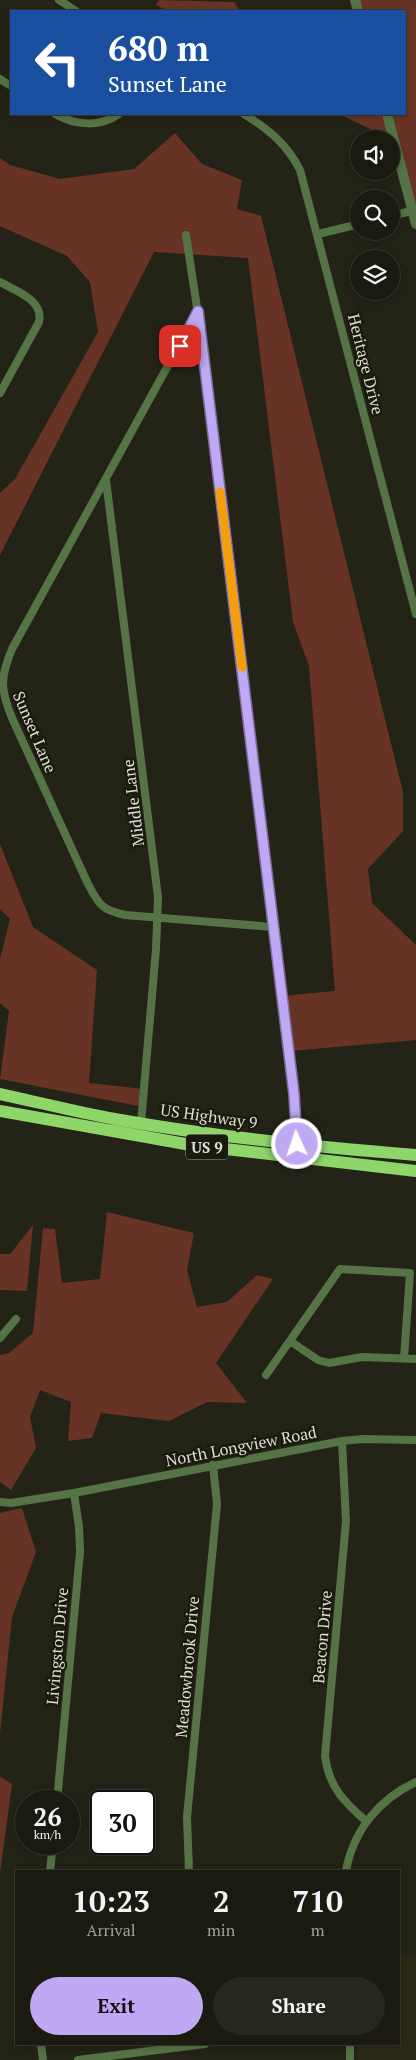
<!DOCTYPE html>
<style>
body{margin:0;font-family:"PT Serif",serif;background:#28271f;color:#f1f3f6;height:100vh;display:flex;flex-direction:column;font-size:19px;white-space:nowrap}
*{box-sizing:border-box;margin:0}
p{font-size:16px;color:#a0a19f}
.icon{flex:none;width:28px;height:28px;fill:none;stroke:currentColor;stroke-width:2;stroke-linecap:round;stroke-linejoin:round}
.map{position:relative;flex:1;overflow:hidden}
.details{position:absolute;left:15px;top:1870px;width:385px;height:175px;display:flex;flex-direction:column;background:#1b1a11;border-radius:0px;box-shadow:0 2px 8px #0003,0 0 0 1px #393831}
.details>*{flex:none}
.guide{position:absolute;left:10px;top:10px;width:396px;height:105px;border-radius:0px;box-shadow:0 2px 8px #0003,0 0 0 1px #393831;background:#1a4fa0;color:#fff;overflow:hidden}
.tools{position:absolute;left:350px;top:130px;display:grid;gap:10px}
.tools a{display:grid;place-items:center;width:50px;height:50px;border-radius:50%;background:#1b1a11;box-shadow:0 2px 8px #0003,0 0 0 1px #393831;font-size:25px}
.speed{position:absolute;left:15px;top:1790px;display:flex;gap:10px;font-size:25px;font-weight:700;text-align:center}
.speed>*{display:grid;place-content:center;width:65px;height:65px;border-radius:50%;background:#1b1a11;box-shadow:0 2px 8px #0003,0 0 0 1px #393831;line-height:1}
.speed small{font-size:12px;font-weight:400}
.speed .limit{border:2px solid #111;border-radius:8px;background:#fff;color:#111}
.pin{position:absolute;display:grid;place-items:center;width:42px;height:42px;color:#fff;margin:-21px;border-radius:10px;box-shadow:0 2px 8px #0006}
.me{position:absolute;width:55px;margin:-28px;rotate:357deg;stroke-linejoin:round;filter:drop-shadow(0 0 4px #0008)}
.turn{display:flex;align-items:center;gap:18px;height:105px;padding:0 15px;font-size:22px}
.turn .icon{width:65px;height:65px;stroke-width:2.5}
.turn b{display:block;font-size:35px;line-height:42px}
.eta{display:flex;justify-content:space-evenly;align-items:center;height:85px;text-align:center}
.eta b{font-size:30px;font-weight:700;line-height:35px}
.button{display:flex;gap:10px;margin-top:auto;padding:10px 15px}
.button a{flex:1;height:58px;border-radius:30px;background:#bfa9f4;color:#111;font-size:20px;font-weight:700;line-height:58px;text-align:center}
.button a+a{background:#28271f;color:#f1f3f6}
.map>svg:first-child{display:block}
.built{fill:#2b2916}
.green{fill:#673324}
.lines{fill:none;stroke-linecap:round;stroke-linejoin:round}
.minor{stroke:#557446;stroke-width:8}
.tertiary{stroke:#557446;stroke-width:10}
.trunk{stroke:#8ed66a;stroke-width:12}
.route-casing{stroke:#7c6e9f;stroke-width:12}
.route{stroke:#bfa9f4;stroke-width:9}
.slow{stroke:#f59e0b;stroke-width:9}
.labels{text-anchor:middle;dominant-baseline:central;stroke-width:5;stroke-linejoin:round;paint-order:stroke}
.shield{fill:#1b1a0e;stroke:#a4a49b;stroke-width:1}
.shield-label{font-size:15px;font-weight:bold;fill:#dfdfd7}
.street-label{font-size:16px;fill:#dfdfd7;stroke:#1b1a0e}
</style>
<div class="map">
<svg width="416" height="2060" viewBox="0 0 416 2060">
<rect width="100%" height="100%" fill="#242317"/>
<path class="built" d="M 416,1956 L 416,2060 L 358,2060 L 357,2044 L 399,2044 L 399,1957 Z"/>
<path class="green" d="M 159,0 L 234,2 L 240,11 L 168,11 L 156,5 Z
M 354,0 L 416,0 L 416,231 L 391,139 L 339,114 L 405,114 L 405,11 L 357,11 Z
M 175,133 L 202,164 L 242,180 L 237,209 L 261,216 L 403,792 L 403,831 L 368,869 L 372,903 L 416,945 L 416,1040 L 290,1051 L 280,996 L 335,991 L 309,666 L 293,622 L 248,258 L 154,252 L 0,555 L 0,493 L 15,479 L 98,332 L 90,282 L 67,256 L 0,226 L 0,158 L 10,165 L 60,179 L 134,169 Z
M 0,844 L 33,927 L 97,970 L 89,1083 L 144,1089 L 143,1107 L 0,1079 L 9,1011 L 0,1003 L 0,959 L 10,919 L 0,909 Z
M 107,1212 L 194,1233 L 187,1270 L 197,1307 L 227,1302 L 257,1275 L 273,1279 L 216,1363 L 247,1403 L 207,1402 L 169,1421 L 101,1413 L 92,1438 L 68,1441 L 71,1402 L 40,1390 L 30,1417 L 36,1448 L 11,1490 L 0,1482 L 0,1355 L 9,1353 L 33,1333 L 43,1228 L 55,1229 L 62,1283 L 100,1279 Z
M 33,1225 L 27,1291 L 0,1290 L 0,1254 L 10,1254 Z
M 22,1508 L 36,1552 L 12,1617 L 0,1734 L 0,1513 Z
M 0,1776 L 12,1784 L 0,1873 Z"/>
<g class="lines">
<path class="minor" d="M 59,0 L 76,11
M 0,79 L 11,86
M 55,114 C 75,125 99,128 119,114
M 244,114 C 268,129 287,144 300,170 L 416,614
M 391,216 L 411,211
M 318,234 L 359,224
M 186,235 L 204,354 L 294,1093 L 297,1144
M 0,282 C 16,291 44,300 39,322 L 0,393
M 198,311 L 12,649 C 0,678 0,688 12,718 L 88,884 C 99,905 102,910 125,915 L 273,927
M 106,480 L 158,897 L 156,949 L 141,1123
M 0,1338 L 16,1319
M 290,1341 L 318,1360 L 329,1363 L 362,1357 L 416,1359
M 266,1375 L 340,1269 L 410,1273 L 404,1358
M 342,1441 L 346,1521 L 325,1756 C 329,1787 344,1802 366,1821
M 0,1502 L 11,1503 L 74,1493 L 342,1441 L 363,1439 L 416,1440
M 57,1801 L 80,1552 L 79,1527 L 74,1493
M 50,1871 L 53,1844
M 189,1871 L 187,1817 L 217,1504 L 213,1465
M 346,1871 C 353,1831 379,1799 416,1782
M 41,2044 L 43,2060
M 350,2044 L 350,2060
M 78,2060 L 205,2044"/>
<path class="tertiary" d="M 355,0 L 358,11
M 387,114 L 416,224"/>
<path class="trunk" d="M 0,1094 C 38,1102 76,1112 115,1119 C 214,1137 315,1147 416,1155
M 0,1111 L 191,1145 L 416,1171"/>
</g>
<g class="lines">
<g class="route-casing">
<path id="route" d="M 180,346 L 198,311 L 294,1094 L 297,1144"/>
</g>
<use href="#route" class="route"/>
<path class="slow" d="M 220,492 L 242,667"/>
</g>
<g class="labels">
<rect class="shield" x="186" y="1134.5" width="42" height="25" rx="4"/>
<g class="shield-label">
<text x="207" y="1147">US 9</text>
</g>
<g class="street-label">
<text transform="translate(366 364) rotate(76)">Heritage Drive</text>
<text transform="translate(35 732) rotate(67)">Sunset Lane</text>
<text transform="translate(133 803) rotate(-97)">Middle Lane</text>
<text transform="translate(209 1116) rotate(8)">US Highway 9</text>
<text transform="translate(241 1446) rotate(-11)">North Longview Road</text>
<text transform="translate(322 1637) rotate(-85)">Beacon Drive</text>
<text transform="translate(57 1646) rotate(-85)">Livingston Drive</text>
<text transform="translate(187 1667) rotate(-85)">Meadowbrook Drive</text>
</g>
</g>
</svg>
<div class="tools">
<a><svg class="icon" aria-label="sound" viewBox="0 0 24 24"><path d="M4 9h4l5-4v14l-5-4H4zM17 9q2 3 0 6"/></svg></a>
<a><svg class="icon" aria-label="search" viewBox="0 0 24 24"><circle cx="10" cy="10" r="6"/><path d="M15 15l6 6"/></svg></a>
<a><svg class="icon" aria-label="layers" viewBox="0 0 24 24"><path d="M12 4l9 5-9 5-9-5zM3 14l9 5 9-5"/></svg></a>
</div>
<div class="speed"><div>26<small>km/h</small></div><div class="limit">30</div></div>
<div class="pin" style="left:180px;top:346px;background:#d93025"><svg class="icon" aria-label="arrive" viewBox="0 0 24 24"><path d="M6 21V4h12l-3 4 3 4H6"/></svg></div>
<svg class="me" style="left:297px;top:1144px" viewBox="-20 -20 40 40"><circle r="17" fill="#bfa9f4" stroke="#fff" stroke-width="3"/><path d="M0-11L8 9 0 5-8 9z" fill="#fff"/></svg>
<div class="guide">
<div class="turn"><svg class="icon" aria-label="left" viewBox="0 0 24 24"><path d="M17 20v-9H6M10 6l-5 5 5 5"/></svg><div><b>680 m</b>Sunset Lane</div></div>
</div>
<section class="details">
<div class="eta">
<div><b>10:23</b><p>Arrival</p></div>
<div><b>2</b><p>min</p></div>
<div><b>710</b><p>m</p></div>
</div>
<div class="button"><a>Exit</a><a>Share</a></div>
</section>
</div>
